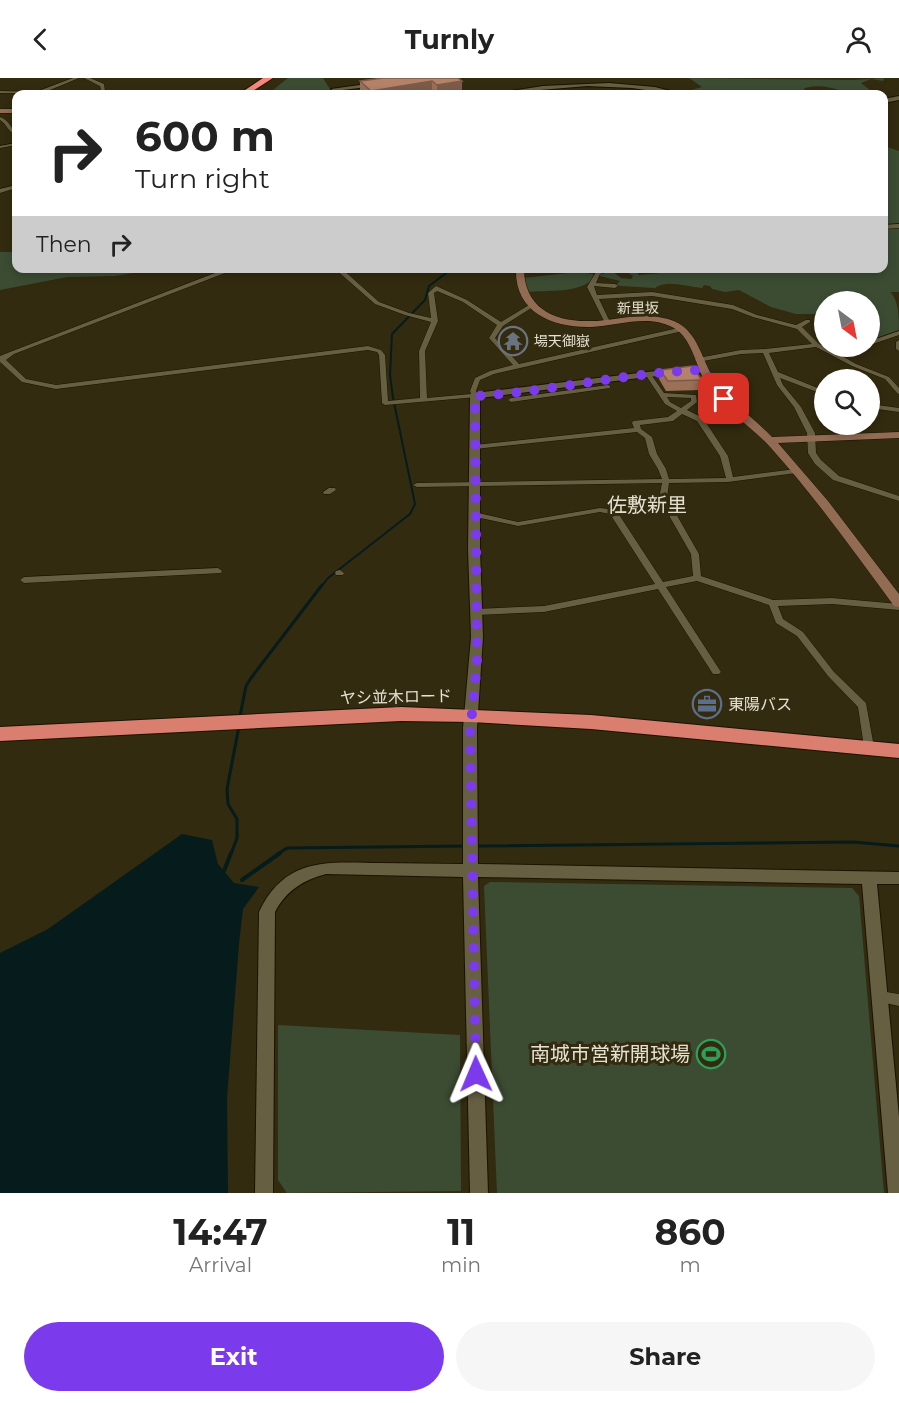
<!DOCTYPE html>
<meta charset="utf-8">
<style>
body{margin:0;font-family:Montserrat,"Noto Sans JP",sans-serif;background:#f6f6f6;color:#222;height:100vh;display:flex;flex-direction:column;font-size:22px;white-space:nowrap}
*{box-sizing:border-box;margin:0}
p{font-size:20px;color:#767676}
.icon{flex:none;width:33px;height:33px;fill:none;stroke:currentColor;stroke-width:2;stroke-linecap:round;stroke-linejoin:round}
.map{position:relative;height:1115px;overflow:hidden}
.details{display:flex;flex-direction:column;background:#fff;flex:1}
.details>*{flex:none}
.guide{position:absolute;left:12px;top:12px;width:876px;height:183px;border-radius:12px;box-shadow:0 3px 9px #0003;background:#fff;color:#222;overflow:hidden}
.needle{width:39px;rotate:148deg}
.controls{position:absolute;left:814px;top:213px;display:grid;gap:12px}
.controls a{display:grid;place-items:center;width:66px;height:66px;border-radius:50%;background:#fff;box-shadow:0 3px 9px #0003;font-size:30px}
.pin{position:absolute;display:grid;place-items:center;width:51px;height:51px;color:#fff;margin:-26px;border-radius:12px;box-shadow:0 3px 9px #0006}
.me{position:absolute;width:66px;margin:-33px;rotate:359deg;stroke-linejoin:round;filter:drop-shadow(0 0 4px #0008)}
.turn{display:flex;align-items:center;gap:21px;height:126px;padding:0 24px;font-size:27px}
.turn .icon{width:78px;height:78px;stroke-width:2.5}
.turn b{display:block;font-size:42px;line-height:51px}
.then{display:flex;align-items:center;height:57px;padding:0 24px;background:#0003;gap:12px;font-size:22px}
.eta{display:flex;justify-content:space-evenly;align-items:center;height:102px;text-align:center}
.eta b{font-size:36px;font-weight:700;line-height:42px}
.action{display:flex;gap:12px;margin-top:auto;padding:12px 24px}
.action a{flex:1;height:69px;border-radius:36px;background:#7c3aed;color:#fff;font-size:24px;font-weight:700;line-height:69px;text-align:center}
.action a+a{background:#f6f6f6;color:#222}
header{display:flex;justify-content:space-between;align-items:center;height:78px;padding:0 24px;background:#fff;font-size:27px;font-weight:700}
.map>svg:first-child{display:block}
.green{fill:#3c4c33}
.water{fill:#061c1c}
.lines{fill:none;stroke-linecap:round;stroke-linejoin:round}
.stream-far2{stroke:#061c1c;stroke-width:2}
.stream-far1{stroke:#061c1c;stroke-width:3}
.stream{stroke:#061c1c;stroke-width:4}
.minor-casing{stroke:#1a1300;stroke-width:1}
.tertiary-casing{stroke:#1a1300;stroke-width:2}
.secondary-casing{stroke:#1a1300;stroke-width:1}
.trunk-casing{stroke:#1a1300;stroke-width:2}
.motorway-casing{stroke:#1a1300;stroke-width:2}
.minor{fill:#675f42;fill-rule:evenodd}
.tertiary{fill:#675f42;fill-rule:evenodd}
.secondary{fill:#926b53;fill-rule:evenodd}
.trunk{fill:#da7f70;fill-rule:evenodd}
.motorway{fill:#f7877c;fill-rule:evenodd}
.wall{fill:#9a7059}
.shaded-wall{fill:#7d5b49}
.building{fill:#b38268;stroke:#7d5b49;stroke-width:1.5}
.route{stroke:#7c3aed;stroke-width:10;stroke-dasharray:0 18}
.labels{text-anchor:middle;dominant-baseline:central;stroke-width:6;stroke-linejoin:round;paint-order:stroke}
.far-street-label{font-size:14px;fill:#e5e1d1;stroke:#322b0f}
.far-poi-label{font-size:14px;fill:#e5e1d1;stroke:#322b0f;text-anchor:start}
.street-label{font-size:16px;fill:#e5e1d1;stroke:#322b0f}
.poi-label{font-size:16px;fill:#e5e1d1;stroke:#322b0f;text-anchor:start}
.quarter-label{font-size:20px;fill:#e5e1d1;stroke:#322b0f}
.near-poi-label{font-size:20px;fill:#e5e1d1;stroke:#322b0f;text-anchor:end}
</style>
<header><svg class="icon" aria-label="back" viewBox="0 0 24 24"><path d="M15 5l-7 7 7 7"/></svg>Turnly<svg class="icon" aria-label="person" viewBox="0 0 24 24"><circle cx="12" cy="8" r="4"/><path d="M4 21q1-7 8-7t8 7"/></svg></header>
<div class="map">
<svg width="899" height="1115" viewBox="0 0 899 1115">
<rect width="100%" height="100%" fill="#322b0f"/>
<path class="green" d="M 288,0 L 323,0 L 333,16 L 268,16 Z
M 689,0 L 853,2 L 884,0 L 883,3 L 871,1 L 861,5 L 871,13 C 850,23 832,2 805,10 L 801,16 L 687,16 L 684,14 L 702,9 Z
M 884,68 L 899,73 L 899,147 L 884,148 Z
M 899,148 L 899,214 L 890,214 C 899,222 899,240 899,252 L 870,263 L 870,224 L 825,224 L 825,236 L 796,236 L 771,229 L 739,212 L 725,214 L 712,211 L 710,208 L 704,207 L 702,210 C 688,209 666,201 655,210 L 621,208 L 616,207 L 620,203 L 600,198 L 600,196 L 612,193 L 621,200 L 631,201 L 633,198 L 623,192 L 635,191 L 639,197 L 672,194 L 672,190 L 884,190 L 884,149 Z
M 0,174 L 16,174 L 16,190 L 156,191 L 115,198 L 67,199 L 0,212 Z
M 578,194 L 593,196 L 594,199 C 582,216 546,212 527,214 L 523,200 Z
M 490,804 L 852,810 L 859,818 L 884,1115 L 497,1115 L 484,808 Z
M 278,947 L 460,957 L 461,1113 L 287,1115 L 278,1102 Z"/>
<path class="water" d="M 182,756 L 212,762 L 218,786 L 234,805 L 259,809 L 243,831 L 239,866 L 227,1020 L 228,1115 L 0,1115 L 0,875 L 48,851 Z"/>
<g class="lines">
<path class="stream-far2" d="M 321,509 L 328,500 L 410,436 L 415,426 L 393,320 L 390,297 L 392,256 L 425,222 L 429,208 L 453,190"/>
<path class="stream-far1" d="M 240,638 L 246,608 L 251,600 L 322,507
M 475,768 L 853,764 L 899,768
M 231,776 L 237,760 L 237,741 L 228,726 L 227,711 L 239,648
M 278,776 L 287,770 L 465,768"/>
<path class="stream" d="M 224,793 L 231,775
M 242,802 L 280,775"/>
<g class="minor-casing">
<path id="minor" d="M 73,0 L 79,0 L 45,14 L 77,15 L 79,16 L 0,15 L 0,13 L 41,14 L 41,12 Z
M 84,0 L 90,0 L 104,6 L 105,13 L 90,16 L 90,15 L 101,12 L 100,8 Z
M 0,39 C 10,43 9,48 16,54 L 16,57 C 8,54 7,46 0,42 Z
M 16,65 L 16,67 L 0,70 L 0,68 Z
M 16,107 L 16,110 L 0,115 L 0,111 Z
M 899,146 L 899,150 L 884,151 L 884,147 Z
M 228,190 L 238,190 L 14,276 L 6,282 L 26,301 L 56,307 L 368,268 L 381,272 L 385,277 L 388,323 L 420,320 L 419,273 L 431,244 L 405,237 L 375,226 L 334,190 L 341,190 L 379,224 L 409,235 L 431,240 L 428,215 L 436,208 L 467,222 L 501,244 L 529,227 L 533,227 L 533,229 L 503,248 L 495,260 L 519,286 L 683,249 L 686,251 L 683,253 L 494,296 L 480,302 L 476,313 L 478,318 L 477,319 L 385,327 L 382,325 L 379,277 L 377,274 L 368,272 L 56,311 L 22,304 L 0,284 L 0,278 L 10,274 ZM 437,213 L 463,224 L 497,247 L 489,260 L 513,287 L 490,293 L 475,300 L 470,313 L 471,316 L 427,320 L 425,273 L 438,243 L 434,215 Z
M 608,190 L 619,190 L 600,196 L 596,205 L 615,206 L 618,208 L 615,210 L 594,208 L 597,217 L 652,214 L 733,227 L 757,237 L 796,247 L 806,242 L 810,242 L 810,244 L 802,249 L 819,266 L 826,269 L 851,268 L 832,272 L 856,286 L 889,299 L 899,310 L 899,316 L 897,315 L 885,301 L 852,288 L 816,269 L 769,275 L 778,294 L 825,313 L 825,317 L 780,300 L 783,307 L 801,329 L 815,355 L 816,375 L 821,382 L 839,398 L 899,418 L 899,423 L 833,402 L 815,386 L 808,375 L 807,355 L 794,329 L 777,307 L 763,275 L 741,276 L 698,284 L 695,282 L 698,280 L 741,272 L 765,271 L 812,266 L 797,251 L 753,239 L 732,231 L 652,218 L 599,221 L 610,244 L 605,245 L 587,209 L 596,194 Z
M 899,253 L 899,257 L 870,267 L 870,263 Z
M 899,262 L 899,273 L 896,271 L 896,264 Z
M 648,294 L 650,295 L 664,315 L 696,317 L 697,324 L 687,332 L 703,340 L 728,378 L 733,399 L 796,391 L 800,393 L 796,395 L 728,404 L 669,405 L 667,420 L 699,476 L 701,498 L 773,522 L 832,520 L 899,526 L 899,532 L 832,526 L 778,528 L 783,541 L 803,554 L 834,594 L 866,625 L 874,669 L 873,672 L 865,672 L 864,669 L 858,629 L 828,598 L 797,558 L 776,545 L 769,527 L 697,503 L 666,509 L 721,594 L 719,596 L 713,596 L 658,511 L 544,534 L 476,537 L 472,534 L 476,531 L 544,528 L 655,506 L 610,436 L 600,434 L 518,448 L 471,438 L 470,436 L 474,434 L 518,444 L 600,430 L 616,432 L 663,504 L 693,498 L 691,476 L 659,420 L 662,405 L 417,409 L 413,407 L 417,405 L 662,401 L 658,391 L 649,376 L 645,360 L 637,354 L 475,371 L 471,369 L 475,367 L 634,350 L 632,345 L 633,343 L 668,339 L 677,333 L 665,326 L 645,296 ZM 667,319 L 691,320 L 691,323 L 681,330 L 670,324 ZM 682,336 L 697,343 L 720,378 L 726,400 L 669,401 L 666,391 L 657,376 L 652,359 L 641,351 L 640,347 L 673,343 Z
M 608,307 L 610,308 L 610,310 L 511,324 L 508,322 L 511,320 Z
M 870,326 L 899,330 L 899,334 L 870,330 Z
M 329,410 L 335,410 L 336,412 L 330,416 L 324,416 L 323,414 Z
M 218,490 L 222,493 L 221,495 L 24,505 L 20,502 L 24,499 Z
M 340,492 L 344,495 L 343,497 L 336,497 L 335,495 L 336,493 Z
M 880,913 L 899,916 L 899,928 L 876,923 L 874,919 L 876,915 Z"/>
</g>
<g class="tertiary-casing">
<path id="tertiary" d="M 374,5 L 376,8 L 334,13 L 331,11 Z
M 609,5 L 655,9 L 682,16 L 673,16 L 632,10 L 587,8 L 492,16 L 543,8 Z
M 899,18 L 899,22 L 884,25 L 884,21 Z
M 704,289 L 707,290 L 707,294 L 647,299 L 480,320 L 480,471 L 483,559 L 477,650 L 478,786 L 899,794 L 899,806 L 877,806 L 899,1039 L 899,1115 L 888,1115 L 862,806 L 478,799 L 488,1115 L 470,1115 L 463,799 L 326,796 C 303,802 286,813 275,834 L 273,1115 L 255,1115 L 259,834 C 285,779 327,784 379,785 C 407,785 435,786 463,786 L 463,650 L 471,559 L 468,471 L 470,318 L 475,315 L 647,294 Z"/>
</g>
<g class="secondary-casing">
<path id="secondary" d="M 0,31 L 16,31 L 16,35 L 0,35 Z
M 516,190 L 524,190 C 524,230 554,244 590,243 C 616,243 642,233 668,241 C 701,250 700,285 719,308 C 734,327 755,341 772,359 L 899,354 L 899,360 L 778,365 L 828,423 L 899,516 L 899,529 L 894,528 C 855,475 816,420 771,370 C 752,349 726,333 709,310 C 695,291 694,260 672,249 C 647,236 617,248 591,249 C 552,250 514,234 516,190 Z"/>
</g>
<g class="trunk-casing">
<path id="trunk" d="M 401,629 L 591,637 L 899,666 L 899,680 L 591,651 L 471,644 L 401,643 L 0,663 L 0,649 Z"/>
</g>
<g class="motorway-casing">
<path id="motorway" d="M 263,0 L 273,0 L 248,16 L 239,16 Z"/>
</g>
<use href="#minor" class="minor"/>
<use href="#tertiary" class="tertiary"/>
<use href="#secondary" class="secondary"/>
<use href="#trunk" class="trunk"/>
<use href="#motorway" class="motorway"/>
</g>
<path class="wall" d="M 360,3 L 462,3 L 462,13 L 436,16 L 432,13 L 411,16 L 364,16 L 360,13 Z
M 660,292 L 702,302 L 700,312 L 666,313 L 659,301 Z"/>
<path class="shaded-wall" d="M 432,3 L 432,13 L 411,16 L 371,16 L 371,13 Z
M 462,3 L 462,13 L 437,16 L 437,7 Z"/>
<path class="building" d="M 383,0 L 458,0 L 462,3 L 437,7 L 432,3 L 371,13 L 360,3 Z
M 692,288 L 702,302 L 668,303 L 660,292 Z"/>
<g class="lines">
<path class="route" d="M 476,996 L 470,656 L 477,585 L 475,318 C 552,314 627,294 704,292 L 724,321"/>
</g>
<defs>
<g id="temple-ring" transform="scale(1.5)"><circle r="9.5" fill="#322b0f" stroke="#6b7280" stroke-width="1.5"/><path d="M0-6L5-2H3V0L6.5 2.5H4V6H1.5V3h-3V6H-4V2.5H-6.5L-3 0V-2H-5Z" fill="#6b7280"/></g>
<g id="office-ring" transform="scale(1.5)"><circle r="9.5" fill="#322b0f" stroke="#5c6f8a" stroke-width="1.5"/><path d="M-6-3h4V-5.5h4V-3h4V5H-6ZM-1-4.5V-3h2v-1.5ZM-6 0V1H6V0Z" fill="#5c6f8a"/></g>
<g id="stadium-ring" transform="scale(1.5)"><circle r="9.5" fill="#322b0f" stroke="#2e9e5b" stroke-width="1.5"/><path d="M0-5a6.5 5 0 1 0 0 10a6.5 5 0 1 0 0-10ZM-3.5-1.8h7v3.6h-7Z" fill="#2e9e5b"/></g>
</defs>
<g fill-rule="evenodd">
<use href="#temple-ring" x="513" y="263"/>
<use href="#office-ring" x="707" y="626"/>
<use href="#stadium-ring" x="711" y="976"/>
</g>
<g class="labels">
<g class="far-street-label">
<text transform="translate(638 230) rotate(-1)">新里坂</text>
</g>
<g class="far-poi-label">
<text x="534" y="263">場天御嶽</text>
</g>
<g class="street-label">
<text transform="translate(396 619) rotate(-1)">ヤシ並木ロード</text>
</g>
<g class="poi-label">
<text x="728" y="626">東陽バス</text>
</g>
<g class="quarter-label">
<text x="647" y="427">佐敷新里</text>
</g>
<g class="near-poi-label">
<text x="690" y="976">南城市営新開球場</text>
</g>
</g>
</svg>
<div class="controls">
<a><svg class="needle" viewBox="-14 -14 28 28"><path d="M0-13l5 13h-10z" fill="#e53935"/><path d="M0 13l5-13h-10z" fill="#767676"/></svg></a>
<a><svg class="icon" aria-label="search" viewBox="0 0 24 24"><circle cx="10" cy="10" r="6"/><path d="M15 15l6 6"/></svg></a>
</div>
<div class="pin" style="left:724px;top:321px;background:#d93025"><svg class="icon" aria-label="arrive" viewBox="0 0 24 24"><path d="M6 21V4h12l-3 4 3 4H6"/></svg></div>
<svg class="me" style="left:476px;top:996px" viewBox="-20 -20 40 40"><path d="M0-17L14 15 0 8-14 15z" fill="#7c3aed" stroke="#fff" stroke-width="4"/></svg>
<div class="guide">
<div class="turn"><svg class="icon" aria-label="right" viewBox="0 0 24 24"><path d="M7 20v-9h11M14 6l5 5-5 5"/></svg><div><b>600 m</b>Turn right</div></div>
<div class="then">Then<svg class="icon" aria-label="right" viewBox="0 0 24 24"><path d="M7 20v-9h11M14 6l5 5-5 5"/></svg></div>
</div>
</div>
<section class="details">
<div class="eta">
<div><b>14:47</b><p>Arrival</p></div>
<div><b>11</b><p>min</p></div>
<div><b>860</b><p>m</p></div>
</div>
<div class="action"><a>Exit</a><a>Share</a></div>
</section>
